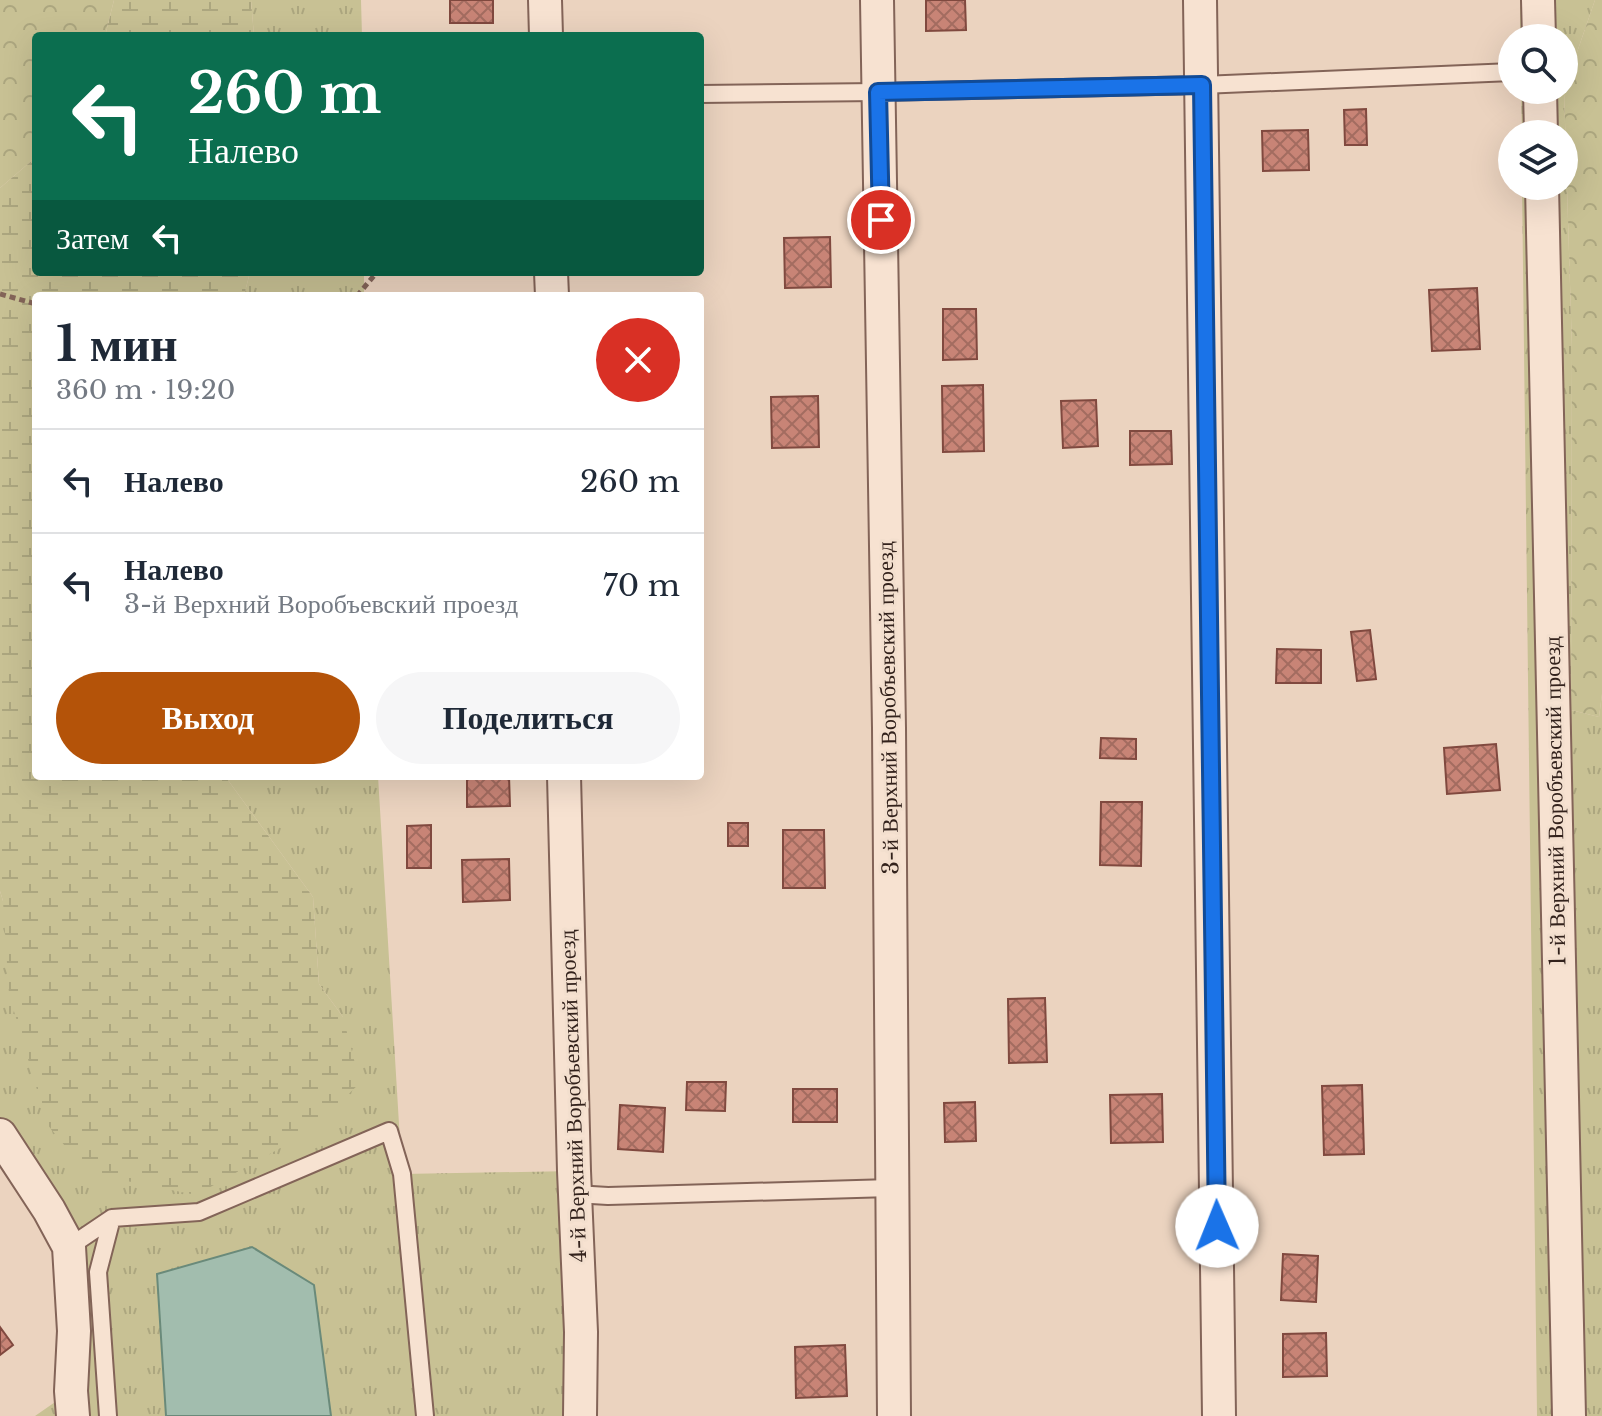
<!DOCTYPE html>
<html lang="ru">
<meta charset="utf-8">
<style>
body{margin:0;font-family:"Libre Baskerville",serif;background:#f6f6f7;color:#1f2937;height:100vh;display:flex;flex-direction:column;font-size:30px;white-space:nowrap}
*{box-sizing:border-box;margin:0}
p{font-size:26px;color:#747a83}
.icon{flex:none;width:44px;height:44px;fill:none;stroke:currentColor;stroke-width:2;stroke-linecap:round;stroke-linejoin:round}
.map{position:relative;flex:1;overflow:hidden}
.panel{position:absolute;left:32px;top:292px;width:672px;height:488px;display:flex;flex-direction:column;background:#fff;border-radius:8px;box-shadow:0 8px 32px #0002}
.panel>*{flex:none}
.hud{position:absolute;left:32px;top:32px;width:672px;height:244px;border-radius:8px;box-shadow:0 8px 32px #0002;background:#0b6e4f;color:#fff;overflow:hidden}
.buttons{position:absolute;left:1498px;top:24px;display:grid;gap:16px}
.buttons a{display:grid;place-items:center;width:80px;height:80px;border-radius:50%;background:#fff;box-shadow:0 8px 32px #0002;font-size:40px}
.pin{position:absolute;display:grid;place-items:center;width:68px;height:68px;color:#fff;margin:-34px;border:4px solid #fff;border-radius:50%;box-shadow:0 2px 8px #0007}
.me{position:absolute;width:88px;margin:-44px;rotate:359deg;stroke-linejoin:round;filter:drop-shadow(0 0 6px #0008)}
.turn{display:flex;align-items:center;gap:28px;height:168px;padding:0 24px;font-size:36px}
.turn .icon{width:104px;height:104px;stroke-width:2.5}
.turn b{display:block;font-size:56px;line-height:68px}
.then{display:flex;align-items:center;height:76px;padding:0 24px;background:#0003;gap:16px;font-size:30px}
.round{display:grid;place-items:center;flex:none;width:84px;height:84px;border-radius:42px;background:#f6f6f7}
.summary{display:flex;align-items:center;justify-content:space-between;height:136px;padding:0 24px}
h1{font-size:48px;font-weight:700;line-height:60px}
.button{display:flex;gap:16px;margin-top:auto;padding:16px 24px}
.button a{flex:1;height:92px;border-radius:48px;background:#b45309;color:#fff;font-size:32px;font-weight:700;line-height:92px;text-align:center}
.button a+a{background:#f6f6f7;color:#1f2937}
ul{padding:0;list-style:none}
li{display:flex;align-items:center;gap:24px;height:104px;padding:0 24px;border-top:2px solid #e0e1e3}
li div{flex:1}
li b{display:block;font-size:30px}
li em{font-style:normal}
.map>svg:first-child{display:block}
.grass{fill:url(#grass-tufts)}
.forest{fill:url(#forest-crowns)}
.wetland{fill:url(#wetland-marsh)}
.water{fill:#a2bdae;stroke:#6a8a7a;stroke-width:2}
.building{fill:url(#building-cross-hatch);stroke:#80493f;stroke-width:2}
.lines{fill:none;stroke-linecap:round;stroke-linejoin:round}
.lane-casing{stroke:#836458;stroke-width:20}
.street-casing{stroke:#836458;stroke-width:36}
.path{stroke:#836458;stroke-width:5;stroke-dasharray:6 4;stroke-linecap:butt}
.lane{stroke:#f7e2d1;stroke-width:16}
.street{stroke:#f7e2d1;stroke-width:32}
.route-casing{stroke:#114b97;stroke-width:20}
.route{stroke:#1a73e8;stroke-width:14}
.labels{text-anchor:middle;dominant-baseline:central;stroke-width:6;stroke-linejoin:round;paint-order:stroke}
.street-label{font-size:22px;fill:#33221c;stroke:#f3dfce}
</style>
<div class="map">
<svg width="1602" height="1416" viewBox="0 0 1602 1416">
<defs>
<pattern id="grass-tufts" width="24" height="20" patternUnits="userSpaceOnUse" patternTransform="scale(2)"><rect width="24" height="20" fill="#c8c194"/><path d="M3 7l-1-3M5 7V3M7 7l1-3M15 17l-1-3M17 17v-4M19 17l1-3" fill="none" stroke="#aca67f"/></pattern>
<pattern id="forest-crowns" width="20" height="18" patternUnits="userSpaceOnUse" patternTransform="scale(2)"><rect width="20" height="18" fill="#c8c194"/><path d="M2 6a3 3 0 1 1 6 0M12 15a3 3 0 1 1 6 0" fill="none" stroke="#aca67f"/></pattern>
<pattern id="wetland-marsh" width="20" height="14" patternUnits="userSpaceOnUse" patternTransform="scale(2)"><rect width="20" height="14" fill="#c8c194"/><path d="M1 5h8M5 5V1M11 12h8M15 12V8" fill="none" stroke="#aca67f"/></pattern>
<pattern id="building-cross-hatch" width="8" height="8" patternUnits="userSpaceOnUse" patternTransform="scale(2)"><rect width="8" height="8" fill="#c88476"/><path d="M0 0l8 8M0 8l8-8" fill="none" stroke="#a36c60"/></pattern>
</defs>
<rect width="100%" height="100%" fill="#ebd3bf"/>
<path class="grass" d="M 251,0 L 361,0 L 362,36 L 254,36 Z
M 1520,0 L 1595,0 L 1564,90 L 1564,38 L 1520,38 Z
M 1521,90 L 1564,90 L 1572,349 L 1571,710 L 1599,717 L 1602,694 L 1602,1416 L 1537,1416 L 1522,186 L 1564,186 L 1564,134 L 1522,134 Z
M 250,272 L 364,272 L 364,296 L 244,296 Z
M 225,776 L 378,776 L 402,1174 L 574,1171 L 580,1416 L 35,1416 L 71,1391 L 69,1247 L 0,1135 L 0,891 L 3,901 L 343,1017 L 319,984 L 313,897 Z"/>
<path class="forest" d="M 0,0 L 114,0 L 105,36 L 36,36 L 36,157 L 0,188 Z
M 1595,0 L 1602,0 L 1602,694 L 1599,717 L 1571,710 L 1572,349 L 1564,90 Z"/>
<path class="wetland" d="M 114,0 L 251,0 L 254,36 L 105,36 Z
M 36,157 L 36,272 L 250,272 L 244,296 L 36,296 L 36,776 L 225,776 L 313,897 L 319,984 L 343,1017 L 360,1083 L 309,1132 L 196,1195 L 87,1173 L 47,1124 L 9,994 L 3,901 L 0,891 L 0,188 Z"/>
<path class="water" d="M 252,1247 L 314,1285 L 331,1416 L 166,1416 L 157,1274 Z"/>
<path class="building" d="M 450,0 L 493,0 L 493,23 L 450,23 Z
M 926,0 L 965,0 L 966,30 L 926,31 Z
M 1366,109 L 1367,145 L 1345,145 L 1344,110 Z
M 1308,130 L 1309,170 L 1263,171 L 1262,131 Z
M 830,237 L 831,287 L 785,288 L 784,238 Z
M 1477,288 L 1480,349 L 1432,351 L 1429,290 Z
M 943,309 L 976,309 L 977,359 L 943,360 Z
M 983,385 L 984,451 L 943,452 L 942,386 Z
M 818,396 L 819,447 L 772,448 L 771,397 Z
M 1096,400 L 1098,446 L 1063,448 L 1061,401 Z
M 1130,431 L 1171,431 L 1172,464 L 1130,465 Z
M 1370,630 L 1376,679 L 1357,681 L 1351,632 Z
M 1277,649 L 1321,650 L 1321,683 L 1276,683 Z
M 1101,738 L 1136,739 L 1136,759 L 1100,758 Z
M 1496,744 L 1500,790 L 1447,794 L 1444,748 Z
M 467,776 L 509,776 L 510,806 L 467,807 Z
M 1101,802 L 1142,802 L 1141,866 L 1100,865 Z
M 728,823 L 748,823 L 748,846 L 728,846 Z
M 431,825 L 431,868 L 407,868 L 407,826 Z
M 783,830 L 824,830 L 825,888 L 783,888 Z
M 509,859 L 510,900 L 463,902 L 462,860 Z
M 1045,998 L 1047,1062 L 1009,1063 L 1008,999 Z
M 687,1082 L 726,1082 L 725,1111 L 686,1110 Z
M 1362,1085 L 1364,1154 L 1324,1155 L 1322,1086 Z
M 793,1089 L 837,1089 L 837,1122 L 793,1122 Z
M 1162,1094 L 1163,1142 L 1111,1143 L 1110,1095 Z
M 975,1102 L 976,1141 L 945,1142 L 944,1103 Z
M 620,1105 L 665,1108 L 663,1152 L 618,1149 Z
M 1283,1254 L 1318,1256 L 1316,1302 L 1281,1300 Z
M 0,1327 L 13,1345 L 0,1355 Z
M 1326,1333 L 1327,1376 L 1283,1377 L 1283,1334 Z
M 845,1345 L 847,1396 L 796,1398 L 795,1347 Z"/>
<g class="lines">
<g class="lane-casing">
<path id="lane" d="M 700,94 L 878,92 L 1202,85 L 1512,72
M 575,1194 L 608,1196 L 891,1188
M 69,1247 L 112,1218
M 108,1416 L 98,1272 L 112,1218 L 199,1212 L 389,1131 L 402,1174 L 425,1416"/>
</g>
<g class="street-casing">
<path id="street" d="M 545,0 L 546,36
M 877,0 L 889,728 L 894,1416
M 1200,0 L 1219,1416
M 1538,0 L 1539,38
M 1540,90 L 1541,134
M 1542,186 L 1569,1416
M 551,272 L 552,296
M 564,776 L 574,1171 L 581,1332 L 580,1416
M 0,1135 L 49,1210 L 69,1247 L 74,1331 L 71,1391 L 73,1416"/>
</g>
<path class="path" d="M 0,294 L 36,304
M 357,296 L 377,272"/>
<use href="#lane" class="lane"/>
<use href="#street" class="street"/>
</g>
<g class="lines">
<g class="route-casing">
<path id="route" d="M 881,220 L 878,92 L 1202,85 L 1217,1226"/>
</g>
<use href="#route" class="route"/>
</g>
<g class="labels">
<g class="street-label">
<text transform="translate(888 708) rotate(-91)">3-й Верхний Воробъевский проезд</text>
<text transform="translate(1555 801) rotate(-91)">1-й Верхний Воробъевский проезд</text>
<text transform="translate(573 1096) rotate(-92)">4-й Верхний Воробъевский проезд</text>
</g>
</g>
</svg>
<div class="buttons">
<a><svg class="icon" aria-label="search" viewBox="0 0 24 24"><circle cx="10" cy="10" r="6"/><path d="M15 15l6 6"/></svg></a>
<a><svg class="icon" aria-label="layers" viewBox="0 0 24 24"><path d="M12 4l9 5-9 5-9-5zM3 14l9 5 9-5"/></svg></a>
</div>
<div class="pin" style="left:881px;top:220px;background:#d93025"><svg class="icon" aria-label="arrive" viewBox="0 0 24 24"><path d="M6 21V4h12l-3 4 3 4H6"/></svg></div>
<svg class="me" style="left:1217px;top:1226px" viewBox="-20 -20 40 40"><circle r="19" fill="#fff"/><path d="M0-13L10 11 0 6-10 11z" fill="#1a73e8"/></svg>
<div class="hud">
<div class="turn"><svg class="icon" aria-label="left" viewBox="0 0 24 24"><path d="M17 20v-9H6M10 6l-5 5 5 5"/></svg><div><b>260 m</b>Налево</div></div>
<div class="then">Затем<svg class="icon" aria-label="left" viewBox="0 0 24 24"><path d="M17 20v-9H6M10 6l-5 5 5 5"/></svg></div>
</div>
<section class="panel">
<div class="summary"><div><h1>1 мин</h1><p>360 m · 19:20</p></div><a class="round" style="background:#d93025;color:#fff"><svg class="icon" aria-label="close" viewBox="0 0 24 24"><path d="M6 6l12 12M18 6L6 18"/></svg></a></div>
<ul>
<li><svg class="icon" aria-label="left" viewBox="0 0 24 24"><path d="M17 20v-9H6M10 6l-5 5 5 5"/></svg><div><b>Налево</b></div><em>260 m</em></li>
<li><svg class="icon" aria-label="left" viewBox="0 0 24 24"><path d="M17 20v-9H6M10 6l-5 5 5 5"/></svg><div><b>Налево</b><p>3-й Верхний Воробъевский проезд</p></div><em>70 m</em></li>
</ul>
<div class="button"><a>Выход</a><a>Поделиться</a></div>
</section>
</div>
